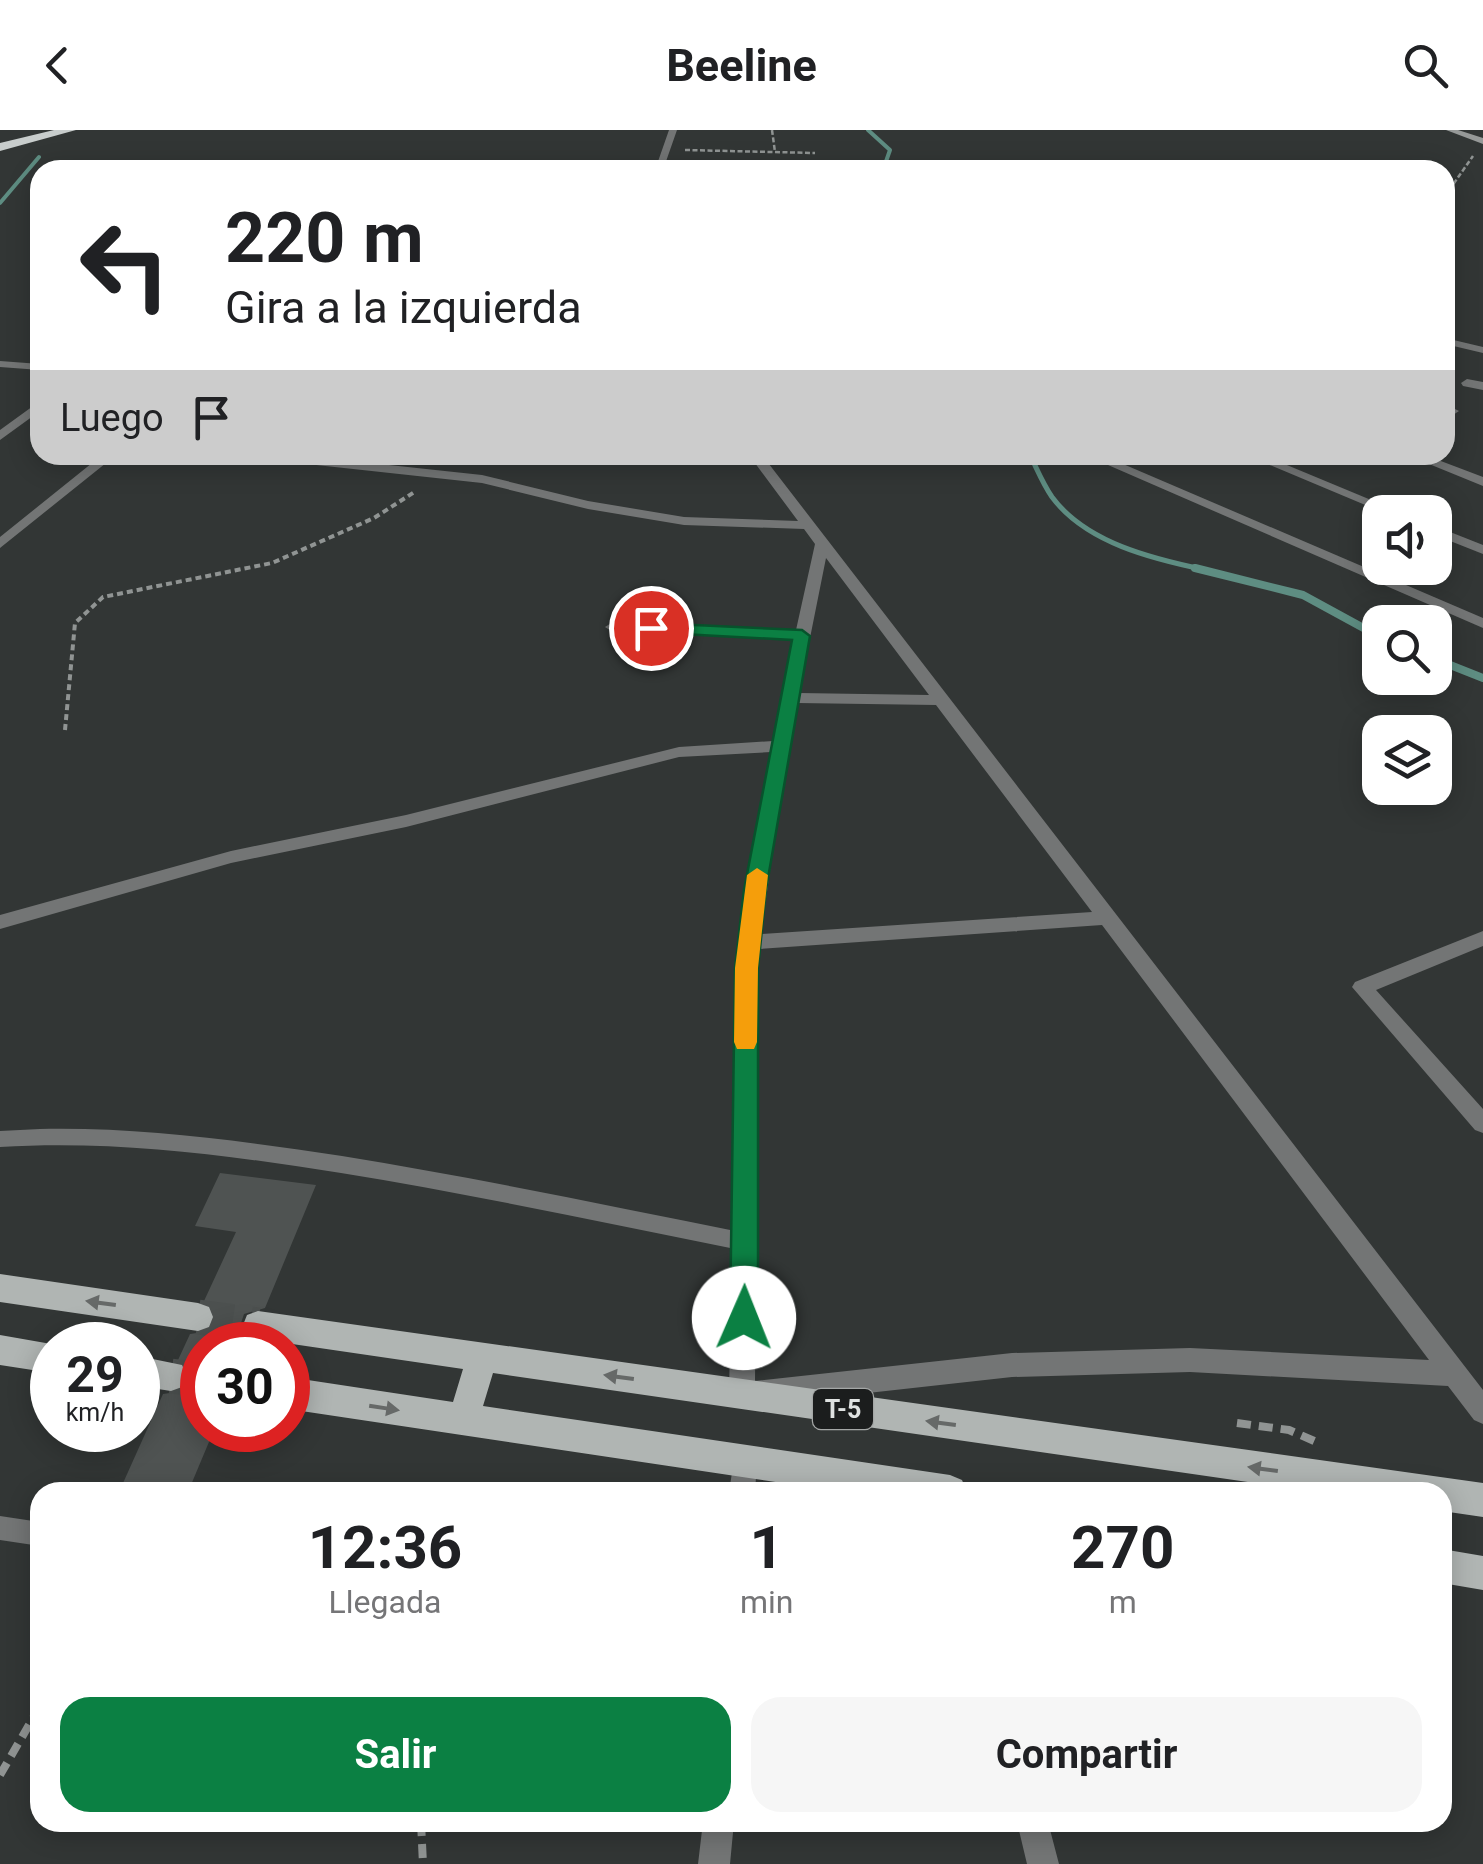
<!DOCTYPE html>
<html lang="es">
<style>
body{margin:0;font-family:Roboto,sans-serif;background:#f6f6f6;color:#202124;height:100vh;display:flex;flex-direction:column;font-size:38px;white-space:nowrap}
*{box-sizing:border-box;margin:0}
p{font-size:32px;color:#757577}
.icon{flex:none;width:55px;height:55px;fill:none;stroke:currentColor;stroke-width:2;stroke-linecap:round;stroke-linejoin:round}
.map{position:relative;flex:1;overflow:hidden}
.panel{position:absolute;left:30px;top:1352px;width:1422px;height:350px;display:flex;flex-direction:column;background:#fff;border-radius:30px;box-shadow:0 5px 25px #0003}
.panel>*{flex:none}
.hud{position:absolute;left:30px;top:30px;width:1425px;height:305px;border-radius:30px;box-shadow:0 5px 25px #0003;background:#fff;color:#202124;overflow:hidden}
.controls{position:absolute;left:1362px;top:365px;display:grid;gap:20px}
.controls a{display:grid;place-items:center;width:90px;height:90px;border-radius:20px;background:#fff;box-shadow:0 5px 25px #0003;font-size:50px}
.speed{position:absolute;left:30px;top:1192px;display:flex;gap:20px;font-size:50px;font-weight:700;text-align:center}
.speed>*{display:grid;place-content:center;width:130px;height:130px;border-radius:50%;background:#fff;box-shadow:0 5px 25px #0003;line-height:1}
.speed small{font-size:25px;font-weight:400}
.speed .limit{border:15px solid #d22;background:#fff;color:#111}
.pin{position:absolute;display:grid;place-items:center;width:85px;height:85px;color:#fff;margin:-42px;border:5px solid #fff;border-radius:50%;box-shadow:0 2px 10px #0007}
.me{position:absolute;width:110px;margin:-55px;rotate:1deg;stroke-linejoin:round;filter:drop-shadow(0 0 8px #0008)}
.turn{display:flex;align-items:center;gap:35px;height:210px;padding:0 30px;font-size:45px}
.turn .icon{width:130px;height:130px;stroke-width:2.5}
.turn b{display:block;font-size:70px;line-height:85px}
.then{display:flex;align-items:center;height:95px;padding:0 30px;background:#0003;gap:20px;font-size:38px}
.eta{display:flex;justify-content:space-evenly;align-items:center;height:170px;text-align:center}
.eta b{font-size:60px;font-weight:700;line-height:70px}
.button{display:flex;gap:20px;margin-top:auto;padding:20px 30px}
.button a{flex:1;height:115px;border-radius:30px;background:#0b8043;color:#fff;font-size:40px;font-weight:700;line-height:115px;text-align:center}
.button a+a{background:#f6f6f6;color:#202124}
header{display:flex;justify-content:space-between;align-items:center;height:130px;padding:0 30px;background:#fff;font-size:45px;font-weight:700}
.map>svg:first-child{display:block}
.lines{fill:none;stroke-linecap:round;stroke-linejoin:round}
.stream-far2{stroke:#5e8d82;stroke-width:4}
.stream-far1{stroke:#5e8d82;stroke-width:5}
.stream{stroke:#5e8d82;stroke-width:8}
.building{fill:#4f5352}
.primary-tunnel{stroke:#4c504f;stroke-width:35;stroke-dasharray:35 18;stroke-linecap:butt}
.path-far2{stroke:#909493;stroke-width:2.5;stroke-dasharray:5 2.5;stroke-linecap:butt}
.path-far1{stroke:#909493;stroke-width:4;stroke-dasharray:6 4;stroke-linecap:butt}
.path{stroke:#909493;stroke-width:8;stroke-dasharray:14 8;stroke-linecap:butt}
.lane{fill:#737575;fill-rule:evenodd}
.street{fill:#737575;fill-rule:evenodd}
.secondary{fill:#969998;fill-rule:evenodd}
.primary{fill:#b0b5b3;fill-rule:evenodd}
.highway{fill:#c8cdcc;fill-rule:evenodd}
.oneway{fill:#666968}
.route{fill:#0b8043;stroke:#07532c;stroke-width:2.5}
.slow{fill:#f59e0b}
.labels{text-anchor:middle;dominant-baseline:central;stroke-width:8;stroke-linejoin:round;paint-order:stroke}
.shield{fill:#1b1d1d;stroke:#a4a7a6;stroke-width:2.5}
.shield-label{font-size:25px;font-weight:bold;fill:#dfe2e1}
</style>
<header><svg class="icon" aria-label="back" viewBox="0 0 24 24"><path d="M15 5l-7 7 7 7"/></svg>Beeline<svg class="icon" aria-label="search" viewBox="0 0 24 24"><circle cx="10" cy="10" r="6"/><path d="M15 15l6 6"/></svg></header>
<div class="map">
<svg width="1483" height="1734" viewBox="0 0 1483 1734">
<rect width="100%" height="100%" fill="#323635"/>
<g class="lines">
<path class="stream-far2" d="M 868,0 L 890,20 L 883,40
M 0,73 L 39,27"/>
<path class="stream-far1" d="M 1030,325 C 1037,339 1043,354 1052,367 C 1086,413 1153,429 1206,440"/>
<path class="stream" d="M 1195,438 L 1303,465 L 1380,507
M 1435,529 L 1483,548"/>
</g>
<path class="building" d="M 220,1043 L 316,1055 L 265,1178 L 244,1184 L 240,1196 L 244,1206 L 251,1211 L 249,1215 L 202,1215 L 202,1300 L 214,1300 L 188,1362 L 119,1362 L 163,1264 L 183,1261 L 190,1248 L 185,1233 L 178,1230 L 190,1204 L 210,1201 L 216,1188 L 212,1176 L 204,1171 L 236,1102 L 195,1096 Z"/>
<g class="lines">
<path class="primary-tunnel" d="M 198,1187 L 258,1195
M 171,1246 L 202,1250"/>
<path class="path-far2" d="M 772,0 L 775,22
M 685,20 L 815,23
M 1445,66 L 1473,26"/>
<path class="path-far1" d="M 65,600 L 75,493 L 103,467 L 272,433 L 374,388 L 416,361"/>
<path class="path" d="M 1237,1293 L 1289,1300 L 1321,1314
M 0,1645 L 40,1576
M 421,1692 L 423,1734"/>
<path class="lane" d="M 40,999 C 142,997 242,1011 342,1026 C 477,1048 611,1076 745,1103 L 752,1105 L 755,1112 L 752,1119 L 745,1121 C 611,1094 476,1065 341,1043 C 227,1025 115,1010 0,1017 L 0,1001 Z
M 0,1386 L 40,1392 L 40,1416 L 0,1410 Z"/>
<path class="street" d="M 669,0 L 677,0 L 663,40 L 655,40 Z
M 1445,208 L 1483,217 L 1483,223 L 1445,214 Z
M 0,231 L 40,234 L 40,240 L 0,237 Z
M 1467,249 L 1483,252 L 1483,260 L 1463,256 L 1461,253 Z
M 40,271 L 40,281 L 0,310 L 0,300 Z
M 1445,274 L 1459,281 L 1453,285 L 1445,282 Z
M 102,325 L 116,325 L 0,418 L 0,407 Z
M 255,325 L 296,325 L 482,345 L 588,371 L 684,387 L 798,391 L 749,325 L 762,325 L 1483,1260 L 1483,1294 L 1474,1290 L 1448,1256 L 1190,1242 L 1012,1247 L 742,1277 L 733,1274 L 729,1265 L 737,837 L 771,622 L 679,627 L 406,697 L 231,733 L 0,799 L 0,785 L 231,721 L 406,685 L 679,617 L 773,611 L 794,509 L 613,502 L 605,497 L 613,492 L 796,500 L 815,414 L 804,399 L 684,395 L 588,379 L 482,353 L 261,329 ZM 826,428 L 929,565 L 799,563 ZM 797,573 L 936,575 L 1092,782 L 761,804 L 783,648 ZM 1102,795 L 1429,1230 L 1190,1218 L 1012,1223 L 755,1251 L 759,819 Z
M 1085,325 L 1102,325 L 1483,488 L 1483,498 Z
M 1246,325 L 1263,325 L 1400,382 L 1382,382 Z
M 1407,325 L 1425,325 L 1483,347 L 1483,356 Z
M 1435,396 L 1483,415 L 1483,424 L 1435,405 Z
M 1483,801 L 1483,816 L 1376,860 L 1483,979 L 1483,1003 L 1475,1000 L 1352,857 L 1355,852 Z
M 744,1319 L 753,1323 L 757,1332 L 755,1362 L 729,1362 L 735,1323 Z
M 703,1692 L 734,1692 L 730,1734 L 698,1734 Z
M 1017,1692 L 1048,1692 L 1059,1734 L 1027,1734 Z"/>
<path class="secondary" d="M 1446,0 L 1458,0 L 1483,8 L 1483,14 Z"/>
<path class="primary" d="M 0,1144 L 198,1173 L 209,1177 L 213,1187 L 209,1197 L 198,1201 L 0,1172 Z
M 258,1181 L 1483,1353 L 1483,1387 L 1442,1381 L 1442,1362 L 1317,1362 L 493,1243 L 483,1276 L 950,1345 L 962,1350 L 967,1362 L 843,1362 L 288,1279 L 288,1247 L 453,1272 L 463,1239 L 258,1209 L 247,1205 L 243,1195 L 247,1185 Z
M 0,1205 L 57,1215 L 52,1215 L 52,1243 L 0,1235 Z
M 138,1226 L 182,1235 L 187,1246 L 182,1257 L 171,1261 L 138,1256 Z
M 1442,1419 L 1483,1426 L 1483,1460 L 1442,1453 Z"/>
<path class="highway" d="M 54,0 L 76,0 L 0,21 L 0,13 Z"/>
</g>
<defs><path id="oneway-solid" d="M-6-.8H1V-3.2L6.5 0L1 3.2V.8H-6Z" transform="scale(2.5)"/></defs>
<g class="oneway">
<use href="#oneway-solid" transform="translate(101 1173) rotate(-172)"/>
<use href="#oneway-solid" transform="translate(619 1247) rotate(-172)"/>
<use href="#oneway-solid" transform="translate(384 1278) rotate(9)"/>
<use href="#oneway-solid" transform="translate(941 1293) rotate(-172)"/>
<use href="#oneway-solid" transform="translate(1263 1339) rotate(-172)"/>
</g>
<path class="route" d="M 651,493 L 802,500 L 810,506 L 766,760 L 758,838 L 758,1188 L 754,1197 L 744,1201 L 734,1197 L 730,1188 L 735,838 L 744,760 L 792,510 L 645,502 L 642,498 Z"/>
<path class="slow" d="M 757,738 L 768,745 L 758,838 L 757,912 L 754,919 L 737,919 L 734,912 L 735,838 L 747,745 Z"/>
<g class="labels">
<rect class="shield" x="813" y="1259" width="60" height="40" rx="8"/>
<g class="shield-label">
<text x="843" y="1279">T-5</text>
</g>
</g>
</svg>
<div class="controls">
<a><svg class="icon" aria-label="sound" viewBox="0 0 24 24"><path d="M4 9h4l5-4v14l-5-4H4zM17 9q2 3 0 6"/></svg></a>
<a><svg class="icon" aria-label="search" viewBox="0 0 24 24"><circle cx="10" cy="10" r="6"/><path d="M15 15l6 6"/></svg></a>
<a><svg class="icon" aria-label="layers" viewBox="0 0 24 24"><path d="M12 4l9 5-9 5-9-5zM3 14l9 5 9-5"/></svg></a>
</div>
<div class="speed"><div>29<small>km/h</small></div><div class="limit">30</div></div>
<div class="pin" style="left:651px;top:498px;background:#d93025"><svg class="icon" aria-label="arrive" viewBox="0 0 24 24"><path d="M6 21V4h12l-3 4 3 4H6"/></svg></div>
<svg class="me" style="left:744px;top:1188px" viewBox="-20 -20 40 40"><circle r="19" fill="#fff"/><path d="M0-13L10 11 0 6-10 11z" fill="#0b8043"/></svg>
<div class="hud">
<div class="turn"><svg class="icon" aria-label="left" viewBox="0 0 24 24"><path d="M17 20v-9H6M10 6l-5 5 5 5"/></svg><div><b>220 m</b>Gira a la izquierda</div></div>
<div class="then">Luego<svg class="icon" aria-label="arrive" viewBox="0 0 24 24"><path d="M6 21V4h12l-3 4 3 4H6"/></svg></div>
</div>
<section class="panel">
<div class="eta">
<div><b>12:36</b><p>Llegada</p></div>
<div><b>1</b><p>min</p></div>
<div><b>270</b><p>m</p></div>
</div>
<div class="button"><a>Salir</a><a>Compartir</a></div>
</section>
</div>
